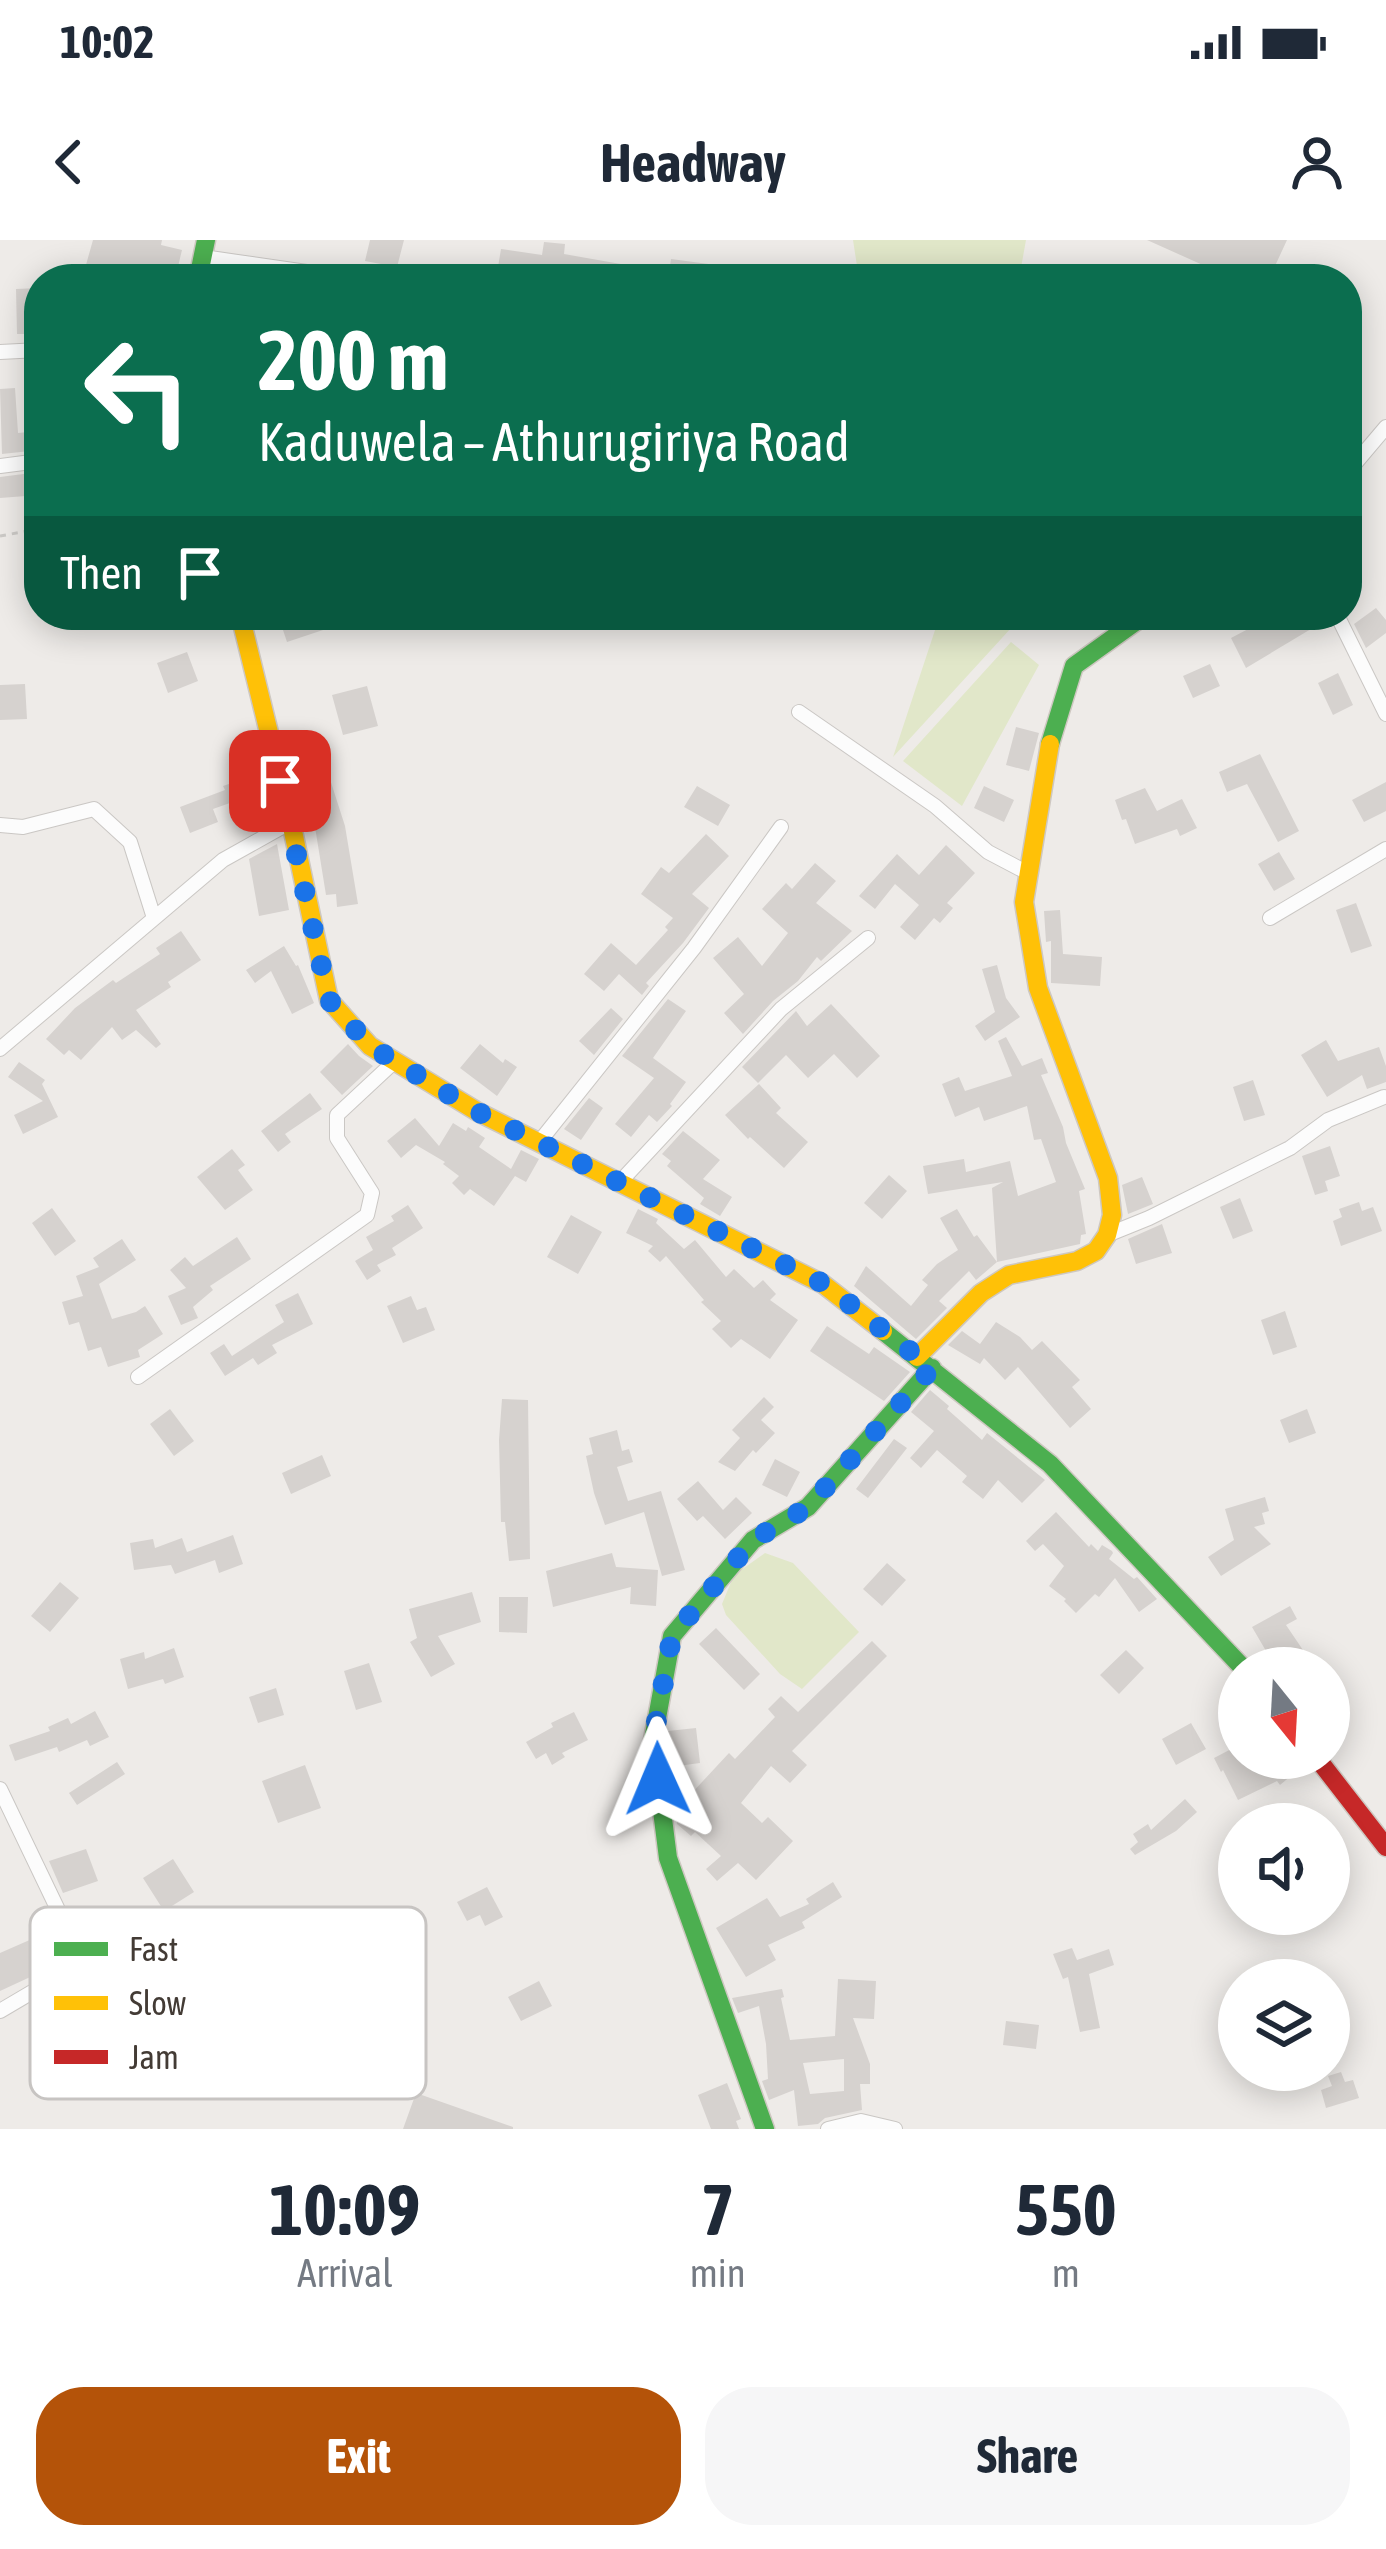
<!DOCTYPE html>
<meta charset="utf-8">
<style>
body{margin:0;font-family:"Asap Condensed",sans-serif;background:#f6f6f7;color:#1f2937;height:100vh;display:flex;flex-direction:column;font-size:45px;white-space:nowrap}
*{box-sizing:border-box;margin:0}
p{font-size:39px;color:#747a83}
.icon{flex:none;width:66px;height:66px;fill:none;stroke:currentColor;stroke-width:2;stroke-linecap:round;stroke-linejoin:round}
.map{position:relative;height:1889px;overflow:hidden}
.details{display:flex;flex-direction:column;background:#fff;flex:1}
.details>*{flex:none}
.banner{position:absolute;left:24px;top:24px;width:1338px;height:366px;border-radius:48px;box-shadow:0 6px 30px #0003;background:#0b6e4f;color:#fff;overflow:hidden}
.needle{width:78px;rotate:162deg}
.fabs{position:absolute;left:1218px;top:1407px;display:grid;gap:24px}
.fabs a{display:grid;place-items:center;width:132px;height:132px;border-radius:50%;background:#fff;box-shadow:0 6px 30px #0003;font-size:60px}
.pin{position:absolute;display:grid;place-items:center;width:102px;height:102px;color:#fff;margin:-51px;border-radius:24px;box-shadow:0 6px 18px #0006}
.me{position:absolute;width:132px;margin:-66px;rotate:359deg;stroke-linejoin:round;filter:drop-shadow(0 0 9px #0008)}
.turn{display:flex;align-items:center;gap:42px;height:252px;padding:0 36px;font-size:54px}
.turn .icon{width:156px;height:156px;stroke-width:2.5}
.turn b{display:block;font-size:84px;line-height:102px}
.then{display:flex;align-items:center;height:114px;padding:0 36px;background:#0003;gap:24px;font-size:45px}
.eta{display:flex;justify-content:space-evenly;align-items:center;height:204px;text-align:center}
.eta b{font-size:72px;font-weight:700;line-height:84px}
.button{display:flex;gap:24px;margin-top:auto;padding:24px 36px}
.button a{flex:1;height:138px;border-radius:48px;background:#b45309;color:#fff;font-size:48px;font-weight:700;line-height:138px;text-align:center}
.button a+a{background:#f6f6f7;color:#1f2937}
.status{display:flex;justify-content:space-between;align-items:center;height:84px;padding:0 60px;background:#fff;direction:ltr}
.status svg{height:33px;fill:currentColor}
header{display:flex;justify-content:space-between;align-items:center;height:156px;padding:0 36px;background:#fff;font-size:54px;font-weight:700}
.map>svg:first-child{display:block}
.green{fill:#e1e7c9}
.building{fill:#d6d2cf;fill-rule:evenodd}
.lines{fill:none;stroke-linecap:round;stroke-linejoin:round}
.street-casing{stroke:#cac7c4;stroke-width:16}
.fast-casing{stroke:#cec8c1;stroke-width:21}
.slow-casing{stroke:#cec8c1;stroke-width:21}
.jam-casing{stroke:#cec8c1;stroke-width:21}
.path{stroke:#cccac7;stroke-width:3;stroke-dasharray:6 6;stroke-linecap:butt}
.street{stroke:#fcfcfc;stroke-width:14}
.fast{stroke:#4caf50;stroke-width:18}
.slow{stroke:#ffc107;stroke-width:18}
.jam{stroke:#c62828;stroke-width:18}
.route{stroke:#1a73e8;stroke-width:21;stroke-dasharray:0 37.8}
.key{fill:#fff;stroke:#c7c4c2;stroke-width:3}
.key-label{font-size:33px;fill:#433b35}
</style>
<div class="status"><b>10:02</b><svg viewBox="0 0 49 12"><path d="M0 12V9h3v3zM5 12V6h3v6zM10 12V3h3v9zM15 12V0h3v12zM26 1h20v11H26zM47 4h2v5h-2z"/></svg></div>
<header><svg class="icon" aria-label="back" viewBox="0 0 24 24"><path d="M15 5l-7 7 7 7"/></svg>Headway<svg class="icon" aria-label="person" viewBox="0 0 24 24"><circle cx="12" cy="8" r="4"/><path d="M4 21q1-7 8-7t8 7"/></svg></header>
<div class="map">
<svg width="1386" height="1889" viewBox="0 0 1386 1889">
<rect width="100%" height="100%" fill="#eeebe8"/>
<path class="green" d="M 853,0 L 1026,0 L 1019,39 L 859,39 Z
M 940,375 L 1023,375 L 893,517 Z
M 1011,402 L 1039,425 L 962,566 L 903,521 Z
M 765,1313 L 793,1323 L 859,1392 L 802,1449 L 780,1434 L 726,1375 L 722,1364 L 734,1335 Z"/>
<path class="building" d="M 93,0 L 162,0 L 161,5 L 182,10 L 175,39 L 132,30 L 129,39 L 82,39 Z
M 370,0 L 404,0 L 397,27 L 365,21 Z
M 1147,0 L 1287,0 L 1269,39 L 1234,39 Z
M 544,2 L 565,4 L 564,14 L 632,26 L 630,39 L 496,39 L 501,9 L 542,15 Z
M 671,19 L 716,25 L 714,39 L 668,39 Z
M 39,48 L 39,94 L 17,94 L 16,49 Z
M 15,148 L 18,193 L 38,191 L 39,210 L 2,214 L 0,149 Z
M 39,232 L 39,255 L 0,258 L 0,237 Z
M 1376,368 L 1386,380 L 1386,393 L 1366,408 L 1354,384 Z
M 278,375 L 321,375 L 326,389 L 287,402 Z
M 1275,375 L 1309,375 L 1316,386 L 1246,428 L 1231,398 Z
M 187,412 L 198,441 L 168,453 L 157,423 Z
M 1210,424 L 1220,446 L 1193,458 L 1183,436 Z
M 1338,433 L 1353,465 L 1333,475 L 1318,443 Z
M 25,444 L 27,479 L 0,480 L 0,445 Z
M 367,446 L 378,486 L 343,495 L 332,455 Z
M 1016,487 L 1039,493 L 1029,531 L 1006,525 Z
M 1260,514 L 1299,591 L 1278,602 L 1247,544 L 1227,552 L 1219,532 Z
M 261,533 L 267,550 L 213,569 L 218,582 L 190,593 L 180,567 L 225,550 L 223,546 Z
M 328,533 L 345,586 L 358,664 L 337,667 L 336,654 L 326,655 L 315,587 L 300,542 Z
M 1386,542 L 1386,571 L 1364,582 L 1352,560 Z
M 697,546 L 730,565 L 718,586 L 684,567 Z
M 984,546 L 1014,560 L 1004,582 L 974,568 Z
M 1145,548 L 1157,571 L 1182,559 L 1197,588 L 1180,596 L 1177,589 L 1135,604 L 1126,579 L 1122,580 L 1115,560 Z
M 706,594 L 729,616 L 692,654 L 709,668 L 683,703 L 646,743 L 649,746 L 642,755 L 619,734 L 604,751 L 584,734 L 611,703 L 636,725 L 668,690 L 665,687 L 673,678 L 641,654 L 661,627 L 669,633 Z
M 277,604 L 289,670 L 259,676 L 249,619 Z
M 946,605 L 975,633 L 947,663 L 953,668 L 940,683 L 934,678 L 915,700 L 900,687 L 919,665 L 895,644 L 875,669 L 859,656 L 897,614 L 919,635 Z
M 1279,612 L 1295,639 L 1274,651 L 1258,624 Z
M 815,623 L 836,641 L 816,663 L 852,691 L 821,721 L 817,717 L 798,741 L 773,761 L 743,794 L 724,773 L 744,754 L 713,718 L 738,697 L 762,726 L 788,693 L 762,669 L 786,643 L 792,649 Z
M 1356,663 L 1372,706 L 1351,713 L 1336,670 Z
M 1060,670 L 1063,714 L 1102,717 L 1100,746 L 1051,743 L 1051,701 L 1046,702 L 1044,671 Z
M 181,691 L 201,720 L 168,742 L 171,747 L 136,770 L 161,804 L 156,808 L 136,790 L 122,800 L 112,787 L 81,820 L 69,810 L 64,815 L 46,799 L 75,768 L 113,740 L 116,743 L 160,714 L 156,708 Z
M 284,706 L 296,726 L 298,725 L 314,763 L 292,774 L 271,731 L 255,743 L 246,730 Z
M 997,725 L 1006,758 L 1020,777 L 985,801 L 975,786 L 995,772 L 982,729 Z
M 668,759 L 686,771 L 653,818 L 686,842 L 670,864 L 672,866 L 657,882 L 649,875 L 631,897 L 615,884 L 654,838 L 622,816 Z
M 831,764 L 880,816 L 857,838 L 834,814 L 808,838 L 786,815 L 758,843 L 742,827 L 796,771 L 807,786 Z
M 611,768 L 623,779 L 594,815 L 579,801 Z
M 1006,797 L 1022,826 L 1042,818 L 1048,833 L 1041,835 L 1063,887 L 1066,903 L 1085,949 L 1079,951 L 1086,994 L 1081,995 L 1080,1004 L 997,1022 L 976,1040 L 969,1031 L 939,1061 L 947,1068 L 916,1099 L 854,1046 L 866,1026 L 911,1066 L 928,1045 L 922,1040 L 937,1024 L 958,1010 L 940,978 L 957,969 L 974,997 L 977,995 L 997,1022 L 992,948 L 1003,942 L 928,954 L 923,926 L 964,919 L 966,932 L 1010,921 L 1018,956 L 1056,942 L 1041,899 L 1034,900 L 1027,866 L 984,881 L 979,867 L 955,877 L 942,844 L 959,837 L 965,851 L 1012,836 L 998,801 Z
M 1326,800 L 1338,821 L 1379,807 L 1386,826 L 1386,842 L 1367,849 L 1362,835 L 1327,857 L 1301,815 Z
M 348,804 L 359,816 L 373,826 L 342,855 L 320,832 Z
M 480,804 L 503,823 L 505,819 L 517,827 L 497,856 L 460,828 Z
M 19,822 L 45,840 L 42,844 L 58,877 L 23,894 L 14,875 L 43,861 L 8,837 Z
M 1253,840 L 1265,875 L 1244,881 L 1233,847 Z
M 759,844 L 781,868 L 776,873 L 808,902 L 784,928 L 750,897 L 748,899 L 725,875 Z
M 310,853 L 322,869 L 285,894 L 291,902 L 278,912 L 261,891 Z
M 589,858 L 603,868 L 581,900 L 564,889 Z
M 415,878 L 439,906 L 453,883 L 466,891 L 468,887 L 485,898 L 479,907 L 511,929 L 521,910 L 539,919 L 526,942 L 515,936 L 494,966 L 470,949 L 464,955 L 452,943 L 459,936 L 443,924 L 445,922 L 416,905 L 401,918 L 387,901 Z
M 683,891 L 720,920 L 703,939 L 732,957 L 720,976 L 700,964 L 704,958 L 667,926 L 671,921 L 662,914 Z
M 1330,906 L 1340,936 L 1325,941 L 1328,951 L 1315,955 L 1302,916 Z
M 232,909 L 245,925 L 238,930 L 253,950 L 225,970 L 197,937 Z
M 889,935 L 907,951 L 882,979 L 864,963 Z
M 1142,937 L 1153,964 L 1128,974 L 1122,945 Z
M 1240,958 L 1253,991 L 1233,999 L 1220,967 Z
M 1359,962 L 1362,971 L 1373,967 L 1382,991 L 1341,1006 L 1333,981 L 1342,977 L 1339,969 Z
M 408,965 L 423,988 L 392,1008 L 396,1015 L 377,1025 L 381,1031 L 367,1040 L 355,1021 L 373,1010 L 366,997 L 394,981 L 391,976 Z
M 52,968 L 76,1001 L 55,1016 L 32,983 Z
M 638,969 L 658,979 L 656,983 L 684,1009 L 695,1000 L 726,1037 L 734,1029 L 754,1048 L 763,1040 L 776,1054 L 770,1060 L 798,1080 L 770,1119 L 741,1099 L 731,1108 L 712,1089 L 721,1081 L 701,1062 L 704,1060 L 666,1016 L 660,1022 L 648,1011 L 653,1006 L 626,993 Z
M 571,975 L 602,992 L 578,1034 L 547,1017 Z
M 1162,984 L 1172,1013 L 1136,1024 L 1128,999 Z
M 237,997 L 251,1019 L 210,1046 L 213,1050 L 193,1067 L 198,1078 L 181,1085 L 168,1056 L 186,1048 L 170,1030 L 185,1017 L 193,1026 Z
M 122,999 L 136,1020 L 99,1044 L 112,1079 L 136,1072 L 145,1066 L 163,1094 L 138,1110 L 140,1117 L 108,1127 L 101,1107 L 88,1111 L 79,1082 L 69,1085 L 62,1062 L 83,1056 L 76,1036 L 99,1027 L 93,1018 Z
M 298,1053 L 313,1084 L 272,1105 L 277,1113 L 258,1125 L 253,1118 L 225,1136 L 210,1113 L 224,1104 L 232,1116 L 284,1082 L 275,1065 Z
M 411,1056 L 417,1070 L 426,1067 L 435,1090 L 403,1103 L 387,1066 Z
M 1285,1071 L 1297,1107 L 1273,1115 L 1261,1080 Z
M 996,1082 L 1020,1097 L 1032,1110 L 1042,1101 L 1080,1140 L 1072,1147 L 1091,1169 L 1070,1188 L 1018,1127 L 1005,1140 L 984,1118 L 980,1124 L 948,1105 L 962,1091 L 980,1104 Z
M 827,1086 L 869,1114 L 874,1107 L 910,1132 L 884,1161 L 810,1111 Z
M 930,1150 L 949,1166 L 947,1169 L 982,1200 L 987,1193 L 1045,1240 L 1022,1263 L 998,1240 L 983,1259 L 962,1242 L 967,1236 L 937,1210 L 921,1228 L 910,1218 L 934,1191 L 911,1172 Z
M 764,1157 L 774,1167 L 761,1180 L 775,1193 L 756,1213 L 753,1210 L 735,1231 L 718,1222 L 740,1198 L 732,1190 Z
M 502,1159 L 528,1160 L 530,1319 L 509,1321 L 505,1282 L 501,1282 L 499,1200 Z
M 170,1169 L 194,1201 L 174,1216 L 150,1184 Z
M 1307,1169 L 1316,1193 L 1289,1203 L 1280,1180 Z
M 617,1190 L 622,1211 L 629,1209 L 633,1222 L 617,1227 L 628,1261 L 661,1251 L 685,1330 L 662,1336 L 644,1272 L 605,1285 L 594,1253 L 586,1216 L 593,1214 L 589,1198 Z
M 894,1199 L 907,1208 L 868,1258 L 856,1249 Z
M 322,1215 L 331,1236 L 291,1254 L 282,1233 Z
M 775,1219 L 800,1232 L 787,1257 L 762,1245 Z
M 698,1241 L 723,1270 L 736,1257 L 752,1273 L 725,1299 L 703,1276 L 697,1281 L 677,1259 Z
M 1265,1257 L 1269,1271 L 1262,1273 L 1265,1284 L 1254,1287 L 1271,1304 L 1221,1336 L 1208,1317 L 1234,1300 L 1225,1269 Z
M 1056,1272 L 1089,1307 L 1091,1304 L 1098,1311 L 1102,1305 L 1112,1311 L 1113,1313 L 1109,1319 L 1134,1339 L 1137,1337 L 1157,1359 L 1139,1372 L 1115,1338 L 1099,1357 L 1095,1354 L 1076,1373 L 1064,1361 L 1066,1359 L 1049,1346 L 1064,1326 L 1043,1304 L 1035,1311 L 1026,1301 Z
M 233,1295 L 243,1324 L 219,1333 L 215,1320 L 175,1334 L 171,1325 L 134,1330 L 130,1303 L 153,1299 L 155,1308 L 182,1298 L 187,1312 Z
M 612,1313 L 616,1327 L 658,1330 L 656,1366 L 630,1364 L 631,1347 L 553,1367 L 546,1331 Z
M 887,1323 L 906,1340 L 882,1366 L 863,1349 Z
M 60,1342 L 79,1358 L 50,1392 L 31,1376 Z
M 472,1352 L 481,1382 L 438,1396 L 455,1424 L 431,1437 L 410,1402 L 417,1398 L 409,1369 Z
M 499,1357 L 528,1357 L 527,1393 L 499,1392 Z
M 1290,1366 L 1297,1379 L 1286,1385 L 1305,1413 L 1284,1428 L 1276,1428 L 1252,1387 Z
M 716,1388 L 760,1434 L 744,1450 L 699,1404 Z
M 872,1401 L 887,1416 L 792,1511 L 807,1525 L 790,1543 L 771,1526 L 741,1563 L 762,1583 L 768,1577 L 793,1601 L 756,1640 L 738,1623 L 717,1641 L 706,1629 L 721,1616 L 695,1592 L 691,1596 L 677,1584 L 676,1570 L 729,1513 L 735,1519 L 775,1477 L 768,1469 L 781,1456 L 798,1472 Z
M 174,1408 L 184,1437 L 165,1444 L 163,1439 L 128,1449 L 120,1419 L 144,1412 L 145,1419 Z
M 1126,1410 L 1144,1428 L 1119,1454 L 1100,1435 Z
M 369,1423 L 382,1462 L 356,1470 L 344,1431 Z
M 276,1448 L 284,1475 L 258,1483 L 249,1457 Z
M 95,1471 L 109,1497 L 90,1506 L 87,1500 L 59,1512 L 57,1507 L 15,1521 L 9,1505 L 50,1491 L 48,1487 L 68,1478 L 71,1484 Z
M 574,1472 L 588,1500 L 562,1513 L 565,1517 L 552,1525 L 546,1513 L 536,1519 L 526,1502 L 553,1487 L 551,1483 Z
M 1191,1483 L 1206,1509 L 1176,1525 L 1162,1499 Z
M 696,1488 L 700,1523 L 670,1527 L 668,1491 Z
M 1239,1505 L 1239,1518 L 1247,1518 L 1254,1532 L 1271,1518 L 1302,1518 L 1304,1525 L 1280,1545 L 1277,1541 L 1238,1560 L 1223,1530 L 1221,1532 L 1214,1518 Z
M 117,1522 L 125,1534 L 77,1565 L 69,1553 Z
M 305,1525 L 321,1568 L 278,1583 L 262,1541 Z
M 1185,1559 L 1197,1572 L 1176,1591 L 1135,1615 L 1130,1609 L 1138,1602 L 1133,1594 L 1148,1584 L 1151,1590 Z
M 86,1609 L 98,1641 L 63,1653 L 49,1621 Z
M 173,1619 L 194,1652 L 164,1671 L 143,1638 Z
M 833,1642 L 842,1657 L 802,1682 L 805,1688 L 768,1705 L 776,1720 L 746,1737 L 716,1688 L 767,1658 L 780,1677 L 809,1664 L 806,1659 Z
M 487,1647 L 503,1677 L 485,1686 L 480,1675 L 467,1681 L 457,1662 Z
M 41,1695 L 54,1726 L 0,1751 L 0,1713 Z
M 1072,1708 L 1077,1720 L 1109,1709 L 1114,1725 L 1089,1734 L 1100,1788 L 1080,1792 L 1068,1737 L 1063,1739 L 1053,1714 Z
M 838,1739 L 876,1741 L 874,1779 L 853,1778 L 870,1824 L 870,1844 L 860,1844 L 862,1870 L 825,1878 L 818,1884 L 798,1886 L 794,1850 L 769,1860 L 762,1841 L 768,1839 L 766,1804 L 759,1766 L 738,1773 L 732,1758 L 782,1749 L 784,1757 L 781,1758 L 790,1800 L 835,1796 ZM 844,1819 L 844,1851 L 810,1854 L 803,1823 Z
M 539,1741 L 552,1766 L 521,1781 L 508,1757 Z
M 1006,1781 L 1039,1785 L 1036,1809 L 1003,1805 Z
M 1341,1832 L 1345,1842 L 1353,1840 L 1359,1858 L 1326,1868 L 1321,1850 L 1332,1846 L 1328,1836 Z
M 727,1843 L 741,1879 L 736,1881 L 739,1889 L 711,1889 L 698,1855 Z
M 416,1853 L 513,1887 L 513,1889 L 403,1889 Z"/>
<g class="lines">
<g class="street-casing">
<path id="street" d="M 203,17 L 355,39
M 0,112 L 39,110
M 0,226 L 39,221
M 1347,233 L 1386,187
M 1337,375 L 1386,474
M 799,472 L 935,566 L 988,612 L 1028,633
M 0,585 L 23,587 L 94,569 L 130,602 L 154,678
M 1270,678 L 1386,609
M 0,809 L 223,620 L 291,582
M 540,901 L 694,708 L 781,587
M 620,942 L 781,769 L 868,698
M 1107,995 L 1149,978 L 1290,908 L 1328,880 L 1384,857
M 138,1137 L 367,975 L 372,953 L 337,898 L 337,875 L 395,821
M 0,1549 L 83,1722 L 0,1771
M 828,1889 L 861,1881 L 895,1889"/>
</g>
<g class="fast-casing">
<path id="fast" d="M 198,39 L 206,0
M 1050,504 L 1074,426 L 1145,375
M 883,1091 L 1050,1224 L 1243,1428
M 765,1889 L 668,1618 L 653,1500 L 672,1396 L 753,1300 L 808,1267 L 932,1128"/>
</g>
<g class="slow-casing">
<path id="slow" d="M 240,375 L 291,582 L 329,760 L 370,806 L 478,872 L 823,1044 L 883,1091
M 917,1117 L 981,1053 L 1009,1035 L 1077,1021 L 1096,1011 L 1107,995 L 1112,975 L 1108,938 L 1038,748 L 1024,662 L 1050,504"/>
</g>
<g class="jam-casing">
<path id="jam" d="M 1317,1518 L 1386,1607"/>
</g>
<path class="path" d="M 0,296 L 39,289"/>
<use href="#street" class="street"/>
<use href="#fast" class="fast"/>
<use href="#slow" class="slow"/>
<use href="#jam" class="jam"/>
</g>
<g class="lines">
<path class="route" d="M 280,541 L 329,760 L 370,806 L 478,872 L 824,1044 L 932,1128 L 808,1267 L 753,1300 L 672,1396 L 653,1500 L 658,1539"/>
</g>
<rect x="30" y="1667" width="396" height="192" rx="18" class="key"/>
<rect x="54" y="1702" width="54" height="14" fill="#4caf50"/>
<rect x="54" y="1756" width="54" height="14" fill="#ffc107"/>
<rect x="54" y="1810" width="54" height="14" fill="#c62828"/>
<g class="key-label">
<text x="129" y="1721">Fast</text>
<text x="129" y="1775">Slow</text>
<text x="129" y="1829">Jam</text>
</g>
</svg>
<div class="fabs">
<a><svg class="needle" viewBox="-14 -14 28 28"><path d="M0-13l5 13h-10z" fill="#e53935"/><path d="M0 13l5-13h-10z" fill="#747a83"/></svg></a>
<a><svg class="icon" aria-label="sound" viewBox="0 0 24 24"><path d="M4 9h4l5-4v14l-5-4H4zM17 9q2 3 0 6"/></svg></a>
<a><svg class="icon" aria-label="layers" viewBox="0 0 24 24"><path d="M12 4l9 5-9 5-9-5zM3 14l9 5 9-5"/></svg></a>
</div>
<div class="pin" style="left:280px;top:541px;background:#d93025"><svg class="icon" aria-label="arrive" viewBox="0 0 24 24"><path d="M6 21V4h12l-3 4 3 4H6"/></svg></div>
<svg class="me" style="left:658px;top:1539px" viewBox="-20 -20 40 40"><path d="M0-17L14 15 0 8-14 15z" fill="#1a73e8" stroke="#fff" stroke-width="4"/></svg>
<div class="banner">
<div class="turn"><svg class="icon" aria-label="left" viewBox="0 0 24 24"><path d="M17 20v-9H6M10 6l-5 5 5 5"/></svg><div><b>200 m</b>Kaduwela – Athurugiriya Road</div></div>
<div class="then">Then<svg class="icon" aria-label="arrive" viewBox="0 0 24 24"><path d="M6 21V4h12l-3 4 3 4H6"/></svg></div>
</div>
</div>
<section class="details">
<div class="eta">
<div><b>10:09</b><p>Arrival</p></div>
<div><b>7</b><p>min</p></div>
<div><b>550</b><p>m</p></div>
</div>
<div class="button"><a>Exit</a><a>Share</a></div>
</section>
